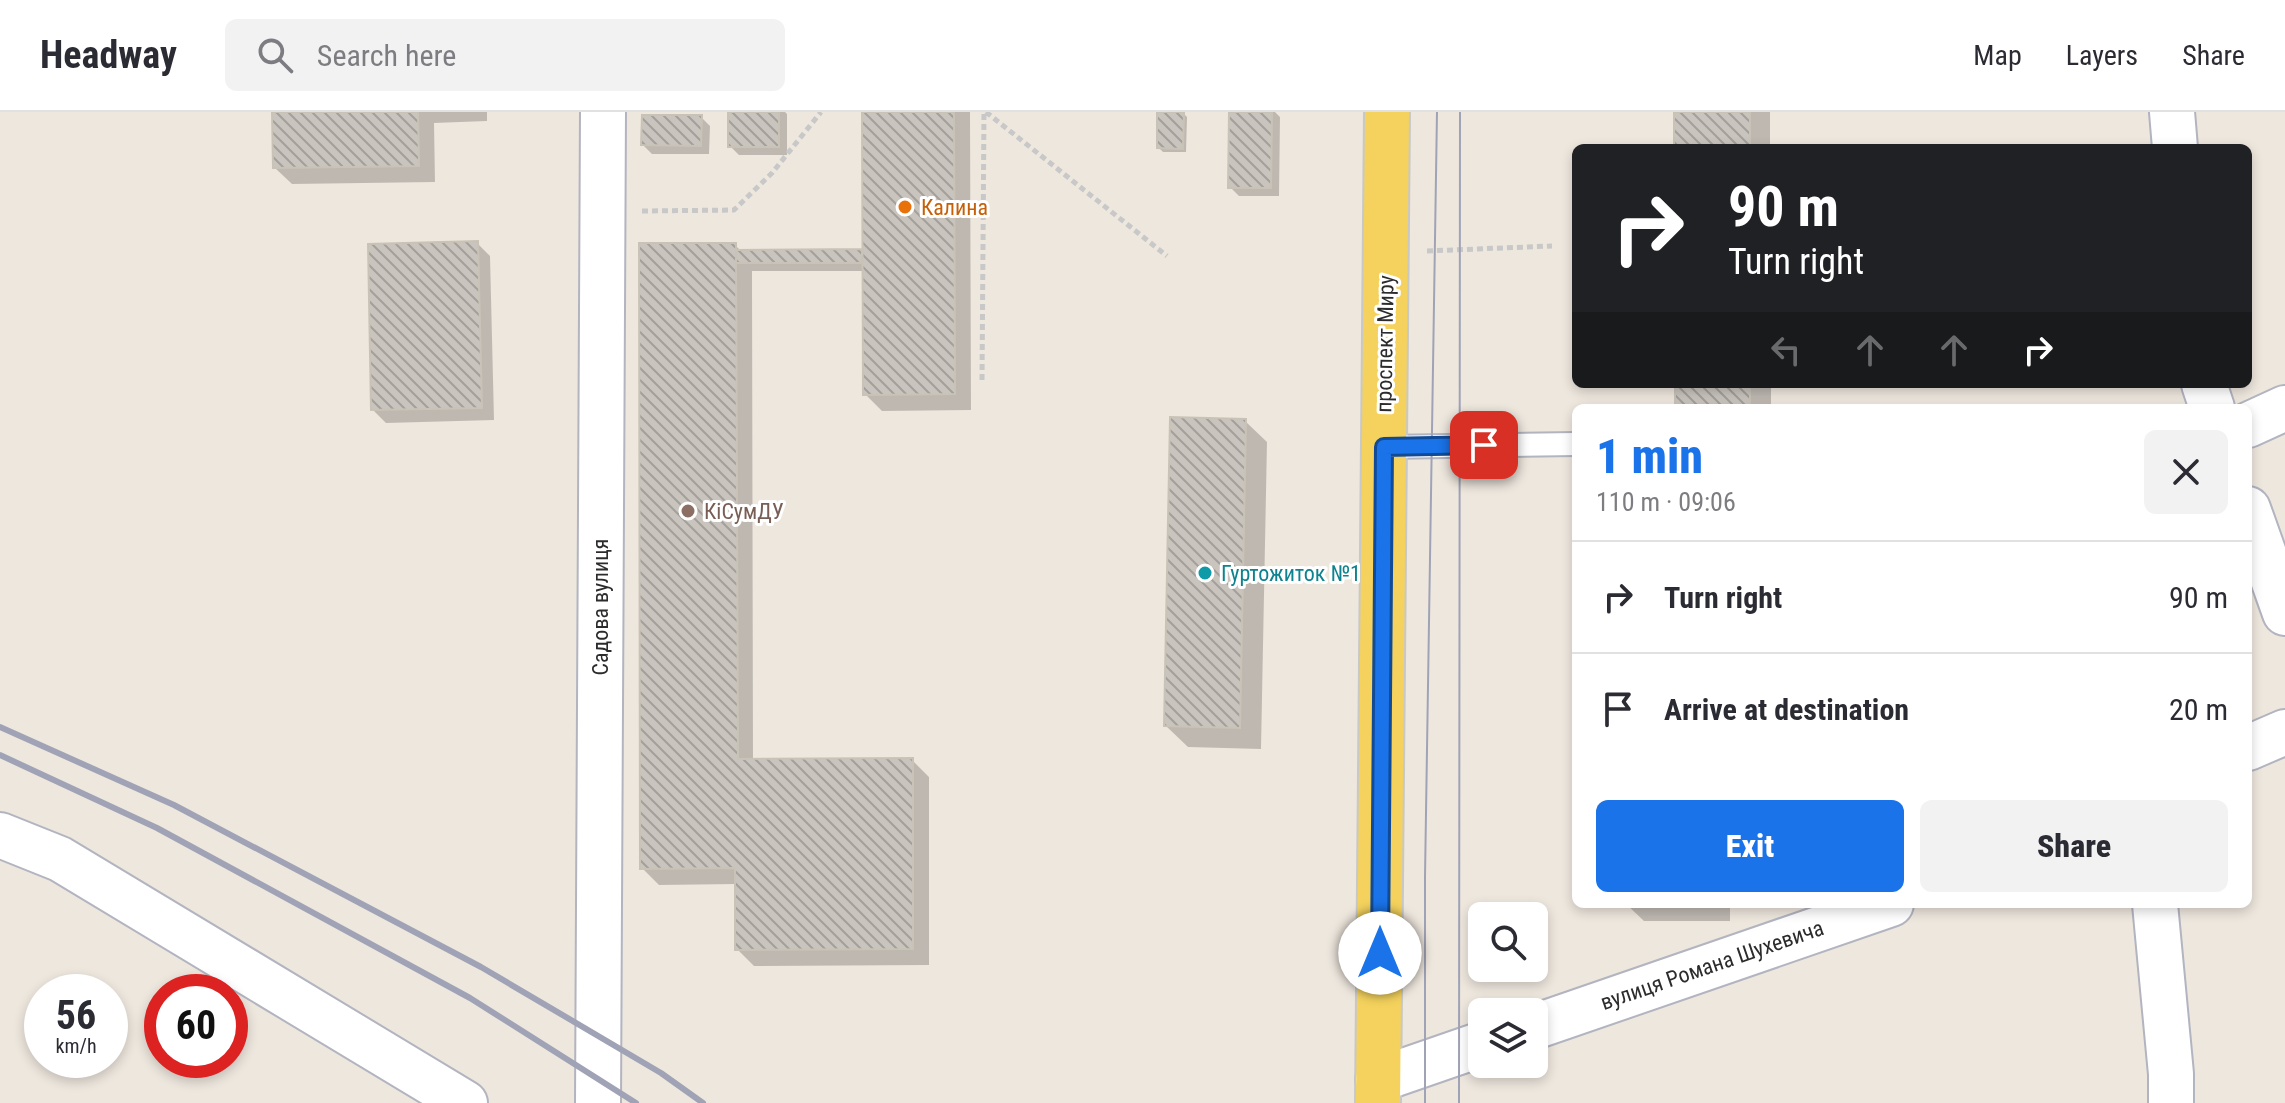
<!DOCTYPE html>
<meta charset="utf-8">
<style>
body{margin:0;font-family:"Roboto Condensed",sans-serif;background:#f2f2f3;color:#2b2b33;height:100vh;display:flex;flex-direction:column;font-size:30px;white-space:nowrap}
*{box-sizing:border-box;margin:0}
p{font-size:26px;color:#7c7c81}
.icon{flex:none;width:44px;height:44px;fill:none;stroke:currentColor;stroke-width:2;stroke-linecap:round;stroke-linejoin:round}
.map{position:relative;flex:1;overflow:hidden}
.side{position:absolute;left:1572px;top:292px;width:680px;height:504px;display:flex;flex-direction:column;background:#fff;border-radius:12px;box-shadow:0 4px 12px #0003}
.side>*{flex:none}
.banner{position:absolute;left:1572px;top:32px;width:680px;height:244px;border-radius:12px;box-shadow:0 4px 12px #0003;background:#202124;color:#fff;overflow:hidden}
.tools{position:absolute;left:1468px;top:790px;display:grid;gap:16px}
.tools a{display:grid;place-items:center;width:80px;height:80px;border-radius:12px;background:#fff;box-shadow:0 4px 12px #0003;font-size:40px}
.speed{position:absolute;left:24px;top:862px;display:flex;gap:16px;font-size:40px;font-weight:700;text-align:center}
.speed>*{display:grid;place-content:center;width:104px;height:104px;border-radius:50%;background:#fff;box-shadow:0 4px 12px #0003;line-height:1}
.speed small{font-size:20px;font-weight:400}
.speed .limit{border:12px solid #d22;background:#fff;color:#111}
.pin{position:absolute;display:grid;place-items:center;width:68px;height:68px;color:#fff;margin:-34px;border-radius:16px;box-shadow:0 4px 12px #0006}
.me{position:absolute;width:88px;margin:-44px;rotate:0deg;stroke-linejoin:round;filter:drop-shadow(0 0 6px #0008)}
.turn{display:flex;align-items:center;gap:28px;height:168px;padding:0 24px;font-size:36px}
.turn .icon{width:104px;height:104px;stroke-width:2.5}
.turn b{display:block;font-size:56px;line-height:68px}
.lanes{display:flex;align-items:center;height:76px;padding:0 24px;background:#0003;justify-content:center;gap:40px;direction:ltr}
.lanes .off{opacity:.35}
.round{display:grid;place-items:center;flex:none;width:84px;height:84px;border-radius:12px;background:#f2f2f3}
.overview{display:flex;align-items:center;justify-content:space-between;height:136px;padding:0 24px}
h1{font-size:48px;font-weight:800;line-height:60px;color:#1a73e8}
.primary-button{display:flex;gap:16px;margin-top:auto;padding:16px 24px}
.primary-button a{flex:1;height:92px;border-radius:12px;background:#1a73e8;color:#fff;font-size:32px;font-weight:800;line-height:92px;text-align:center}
.primary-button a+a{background:#f2f2f3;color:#2b2b33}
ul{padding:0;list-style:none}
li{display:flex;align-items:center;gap:24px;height:112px;padding:0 24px;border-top:2px solid #e1e1e2}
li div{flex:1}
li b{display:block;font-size:30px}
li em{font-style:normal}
header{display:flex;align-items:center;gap:48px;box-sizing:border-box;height:112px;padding:0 40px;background:#fff;border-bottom:2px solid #e1e1e2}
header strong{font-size:38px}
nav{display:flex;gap:44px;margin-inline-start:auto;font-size:28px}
.search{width:560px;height:72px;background:#f2f2f3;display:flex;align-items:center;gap:20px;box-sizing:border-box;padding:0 28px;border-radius:12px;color:#7c7c81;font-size:30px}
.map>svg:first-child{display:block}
.shadow{fill:#0003}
.building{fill:url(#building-back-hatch);stroke:#c9c3b7;stroke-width:2}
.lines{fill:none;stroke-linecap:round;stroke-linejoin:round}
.lane-casing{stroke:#b2b4c0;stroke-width:26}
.street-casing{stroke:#b2b4c0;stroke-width:48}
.secondary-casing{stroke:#b2b4c0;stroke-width:48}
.primary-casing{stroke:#c8c8c8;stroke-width:48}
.path{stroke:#c8c8c8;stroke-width:5;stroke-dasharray:6 4;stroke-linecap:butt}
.lane{stroke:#fff;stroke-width:22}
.street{stroke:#fff;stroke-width:44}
.secondary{stroke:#fff;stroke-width:44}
.primary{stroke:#f4d25d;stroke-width:44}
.tram{stroke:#a0a3b6;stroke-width:2}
.rail{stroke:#a0a3b6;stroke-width:6}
.route-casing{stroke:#114b97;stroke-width:20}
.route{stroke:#1a73e8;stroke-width:14}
.food-dot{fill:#e8710a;stroke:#fff;stroke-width:3}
.education-dot{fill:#8d6e63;stroke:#fff;stroke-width:3}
.culture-dot{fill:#0f9aa8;stroke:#fff;stroke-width:3}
.labels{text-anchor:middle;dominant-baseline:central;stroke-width:6;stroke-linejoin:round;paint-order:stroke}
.food-label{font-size:22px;fill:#c56008;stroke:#fff;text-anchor:start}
.street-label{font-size:22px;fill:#2c2c2c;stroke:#fff}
.education-label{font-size:22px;fill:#785e54;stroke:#fff;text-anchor:start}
.culture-label{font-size:22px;fill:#0d838f;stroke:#fff;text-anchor:start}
</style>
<header>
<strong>Headway</strong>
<div class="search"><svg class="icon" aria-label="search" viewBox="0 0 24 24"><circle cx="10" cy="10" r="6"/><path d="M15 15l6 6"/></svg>Search here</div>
<nav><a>Map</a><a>Layers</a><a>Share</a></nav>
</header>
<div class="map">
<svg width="2285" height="991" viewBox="0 0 2285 991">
<defs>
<pattern id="building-back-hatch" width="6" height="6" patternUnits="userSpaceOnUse" patternTransform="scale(2)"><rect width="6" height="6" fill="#c9c4bd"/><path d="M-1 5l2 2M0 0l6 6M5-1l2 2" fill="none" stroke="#a39f9a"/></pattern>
</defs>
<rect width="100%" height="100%" fill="#eee7de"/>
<path class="shadow" d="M 274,0 L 487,0 L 487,9 L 434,11 L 435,70 L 292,72 L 275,56 Z
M 730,0 L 785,0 L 787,2 L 787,43 L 739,43 L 730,34 Z
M 864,0 L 970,0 L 971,298 L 882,299 L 865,282 L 865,159 L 752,159 L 753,649 L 912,648 L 929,665 L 929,853 L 754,854 L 737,837 L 737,772 L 659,773 L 642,756 L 735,133 L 742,140 L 861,139 L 864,142 Z
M 1231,0 L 1275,0 L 1280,5 L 1279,84 L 1239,84 L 1230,75 Z
M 1676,0 L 1770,0 L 1770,36 L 1676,36 Z
M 1183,1 L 1187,5 L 1186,40 L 1163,40 L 1159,36 Z
M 701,5 L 710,14 L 709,42 L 652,42 L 643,33 Z
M 477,131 L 490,144 L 494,308 L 386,311 L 373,298 Z
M 1677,272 L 1771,272 L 1771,296 L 1677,296 Z
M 1245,309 L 1267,330 L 1261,637 L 1188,635 L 1166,614 Z
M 1626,792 L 1730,792 L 1730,809 L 1644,809 Z"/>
<path class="building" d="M 272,0 L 418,0 L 419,54 L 273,56 Z
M 728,0 L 779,0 L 779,35 L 728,35 Z
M 862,0 L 954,0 L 955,282 L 863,283 Z
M 1157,0 L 1184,0 L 1183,37 L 1157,36 Z
M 1229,0 L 1272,0 L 1271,76 L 1228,76 Z
M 1674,0 L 1750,0 L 1750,36 L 1674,36 Z
M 642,3 L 702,3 L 701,34 L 641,33 Z
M 478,129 L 482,296 L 371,298 L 368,132 Z
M 639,131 L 736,131 L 738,647 L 913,646 L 913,837 L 735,838 L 735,756 L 640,757 Z
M 862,137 L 862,151 L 736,151 L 736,138 Z
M 1675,272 L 1750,272 L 1750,296 L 1675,296 Z
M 1170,305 L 1246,307 L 1240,616 L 1164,614 Z"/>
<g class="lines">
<g class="lane-casing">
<path id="lane" d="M 1384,335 L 1576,332"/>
</g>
<g class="street-casing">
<path id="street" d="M 2172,0 L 2175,36
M 2204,272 L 2212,296
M 2248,313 L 2285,296
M 2248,397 L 2285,501
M 0,723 L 60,747 L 465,991
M 2155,792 L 2171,962 L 2171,991
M 598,991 L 603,0"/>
</g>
<g class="secondary-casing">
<path id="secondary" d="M 2248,636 L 2285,620
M 1534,915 L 1891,792
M 1378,968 L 1482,932"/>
</g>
<g class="primary-casing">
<path id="primary" d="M 1378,991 L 1387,0"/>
</g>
<path class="path" d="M 986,0 L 1167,144
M 642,99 L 734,98 L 772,61 L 821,0
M 1427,139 L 1552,134
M 982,268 L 984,0"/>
<use href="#lane" class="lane"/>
<use href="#street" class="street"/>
<use href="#secondary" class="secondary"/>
<use href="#primary" class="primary"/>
<path class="tram" d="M 1425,991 L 1425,765 L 1437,0
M 1459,991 L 1460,0"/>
<path class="rail" d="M 0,615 L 174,693 L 481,855 L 661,961 L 703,991
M 0,643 L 157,716 L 470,886 L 636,991"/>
</g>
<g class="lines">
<g class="route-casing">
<path id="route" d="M 1380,841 L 1384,335 L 1484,333"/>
</g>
<use href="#route" class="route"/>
</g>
<circle class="food-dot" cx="905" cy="95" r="8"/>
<circle class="education-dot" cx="688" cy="399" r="8"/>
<circle class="culture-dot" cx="1205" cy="461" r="8"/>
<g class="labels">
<g class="food-label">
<text x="921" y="95">Калина</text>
</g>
<g class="street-label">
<text transform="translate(1385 232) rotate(-89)">проспект Миру</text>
<text transform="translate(600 495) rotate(-90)">Садова вулиця</text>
<text transform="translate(1712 853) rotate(-19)">вулиця Романа Шухевича</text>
</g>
<g class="education-label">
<text x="704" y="399">КіСумДУ</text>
</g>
<g class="culture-label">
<text x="1221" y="461">Гуртожиток №1</text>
</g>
</g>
</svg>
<div class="tools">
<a><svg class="icon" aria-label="search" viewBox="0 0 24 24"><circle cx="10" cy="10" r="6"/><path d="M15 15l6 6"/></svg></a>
<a><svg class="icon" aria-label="layers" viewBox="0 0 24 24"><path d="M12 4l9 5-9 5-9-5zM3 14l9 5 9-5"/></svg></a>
</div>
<div class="speed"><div>56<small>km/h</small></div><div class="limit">60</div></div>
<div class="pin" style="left:1484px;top:333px;background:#d93025"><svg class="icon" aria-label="arrive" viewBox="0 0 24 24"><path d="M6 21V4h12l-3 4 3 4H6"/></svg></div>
<svg class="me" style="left:1380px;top:841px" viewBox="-20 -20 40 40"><circle r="19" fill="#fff"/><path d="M0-13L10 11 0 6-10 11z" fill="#1a73e8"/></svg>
<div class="banner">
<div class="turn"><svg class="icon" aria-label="right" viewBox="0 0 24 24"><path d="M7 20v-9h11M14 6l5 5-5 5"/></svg><div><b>90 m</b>Turn right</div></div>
<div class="lanes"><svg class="icon off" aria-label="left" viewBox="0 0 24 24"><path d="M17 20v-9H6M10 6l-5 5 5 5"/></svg><svg class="icon off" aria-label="ahead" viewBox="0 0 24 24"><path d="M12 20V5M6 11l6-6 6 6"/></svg><svg class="icon off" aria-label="ahead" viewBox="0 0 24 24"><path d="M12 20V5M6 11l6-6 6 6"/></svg><svg class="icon" aria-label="right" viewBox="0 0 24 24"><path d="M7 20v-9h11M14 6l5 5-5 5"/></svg></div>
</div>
<section class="side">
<div class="overview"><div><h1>1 min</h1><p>110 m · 09:06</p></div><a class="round"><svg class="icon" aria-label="close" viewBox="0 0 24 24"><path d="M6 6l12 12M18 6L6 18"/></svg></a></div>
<ul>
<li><svg class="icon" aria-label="right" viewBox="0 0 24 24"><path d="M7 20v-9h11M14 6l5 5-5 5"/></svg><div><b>Turn right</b></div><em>90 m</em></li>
<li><svg class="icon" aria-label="arrive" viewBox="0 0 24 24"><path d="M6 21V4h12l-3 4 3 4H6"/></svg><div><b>Arrive at destination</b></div><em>20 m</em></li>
</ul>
<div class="primary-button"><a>Exit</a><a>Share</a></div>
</section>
</div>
